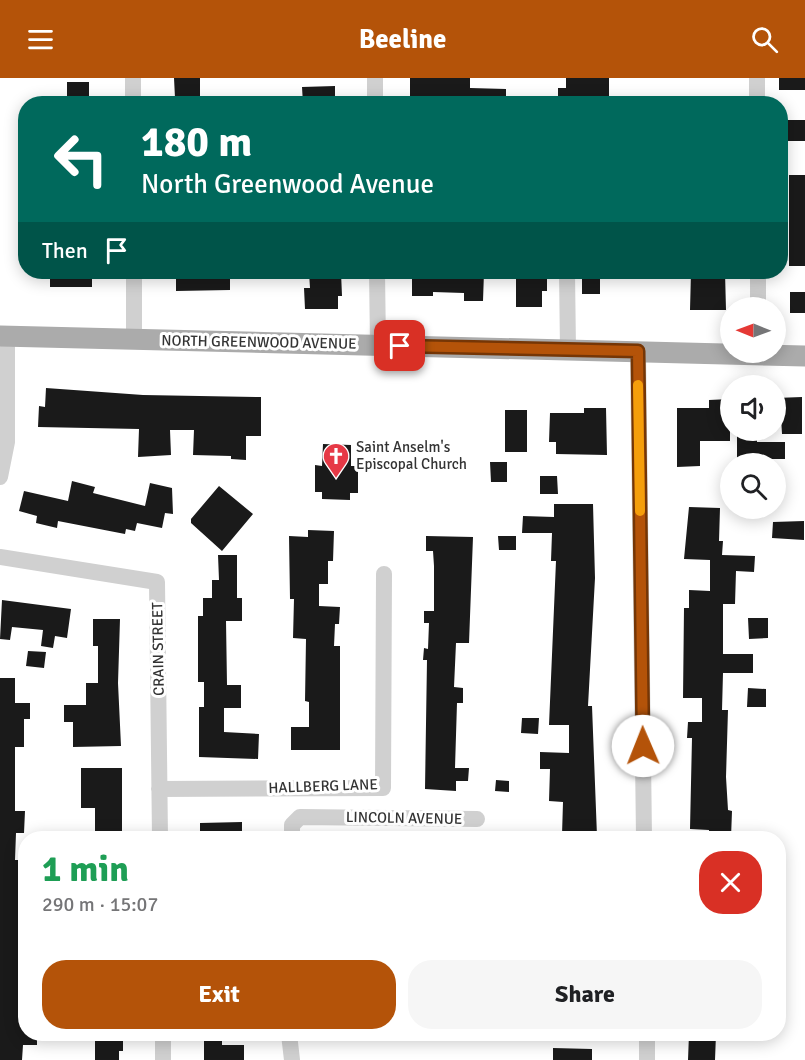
<!DOCTYPE html>
<meta charset="utf-8">
<style>
body{margin:0;font-family:Signika,sans-serif;background:#f6f6f6;color:#202124;height:100vh;display:flex;flex-direction:column;font-size:22px;white-space:nowrap}
*{box-sizing:border-box;margin:0}
p{font-size:20px;color:#757577}
.icon{flex:none;width:33px;height:33px;fill:none;stroke:currentColor;stroke-width:2;stroke-linecap:round;stroke-linejoin:round}
.map{position:relative;flex:1;overflow:hidden}
.panel{position:absolute;left:18px;top:753px;width:768px;height:210px;display:flex;flex-direction:column;background:#fff;border-radius:24px;box-shadow:0 3px 15px #0003}
.panel>*{flex:none}
.hud{position:absolute;left:18px;top:18px;width:770px;height:183px;border-radius:24px;box-shadow:0 3px 15px #0003;background:#00695c;color:#fff;overflow:hidden}
.needle{width:39px;rotate:271deg}
.tools{position:absolute;left:720px;top:219px;display:grid;gap:12px}
.tools a{display:grid;place-items:center;width:66px;height:66px;border-radius:50%;background:#fff;box-shadow:0 3px 15px #0003;font-size:30px}
.pin{position:absolute;display:grid;place-items:center;width:51px;height:51px;color:#fff;margin:-26px;border-radius:12px;box-shadow:0 3px 9px #0006}
.me{position:absolute;width:66px;margin:-33px;rotate:359deg;stroke-linejoin:round;filter:drop-shadow(0 0 4px #0008)}
.turn{display:flex;align-items:center;gap:21px;height:126px;padding:0 24px;font-size:27px}
.turn .icon{width:78px;height:78px;stroke-width:2.5}
.turn b{display:block;font-size:42px;line-height:51px}
.then{display:flex;align-items:center;height:57px;padding:0 24px;background:#0003;gap:12px;font-size:22px}
.round{display:grid;place-items:center;flex:none;width:63px;height:63px;border-radius:24px;background:#f6f6f6}
.summary{display:flex;align-items:center;justify-content:space-between;height:102px;padding:0 24px}
h1{font-size:36px;font-weight:700;line-height:45px;color:#1e9e55}
.primary-button{display:flex;gap:12px;margin-top:auto;padding:12px 24px}
.primary-button a{flex:1;height:69px;border-radius:24px;background:#b45309;color:#fff;font-size:24px;font-weight:700;line-height:69px;text-align:center}
.primary-button a+a{background:#f6f6f6;color:#202124}
header{display:flex;justify-content:space-between;align-items:center;height:78px;padding:0 24px;background:#b45309;color:#fff;font-size:27px;font-weight:700}
.map>svg:first-child{display:block}
.building{fill:#1a1a1a}
.lines{fill:none;stroke-linecap:round;stroke-linejoin:round}
.minor{stroke:#d0d0d0;stroke-width:16}
.major{stroke:#ababab;stroke-width:21}
.route-casing{stroke:#753606;stroke-width:15}
.route{stroke:#b45309;stroke-width:10}
.slow{stroke:#f59e0b;stroke-width:10}
.labels{text-anchor:middle;dominant-baseline:central;stroke-width:6;stroke-linejoin:round;paint-order:stroke}
.street-label{font-size:15px;fill:#333;stroke:#fff}
.poi-label{font-size:15px;fill:#333;stroke:#fff;text-anchor:start}
</style>
<header><svg class="icon" aria-label="menu" viewBox="0 0 24 24"><path d="M4 6h16M4 12h16M4 18h16"/></svg>Beeline<svg class="icon" aria-label="search" viewBox="0 0 24 24"><circle cx="10" cy="10" r="6"/><path d="M15 15l6 6"/></svg></header>
<div class="map">
<svg width="805" height="982" viewBox="0 0 805 982">
<rect width="100%" height="100%" fill="#fff"/>
<path class="building" d="M 174,0 L 200,0 L 200,20 L 175,20 Z
M 410,0 L 470,0 L 470,10 L 506,11 L 506,26 L 410,26 Z
M 566,0 L 609,0 L 609,26 L 558,26 L 558,10 L 566,10 Z
M 779,0 L 805,0 L 805,12 L 779,12 Z
M 67,4 L 89,4 L 89,26 L 67,26 Z
M 335,8 L 335,26 L 303,26 L 302,9 Z
M 788,42 L 805,42 L 805,63 L 788,63 Z
M 789,97 L 805,97 L 805,188 L 789,188 Z
M 50,194 L 92,194 L 92,209 L 50,209 Z
M 176,194 L 230,194 L 230,212 L 176,213 Z
M 309,194 L 341,194 L 342,218 L 338,218 L 338,231 L 305,231 L 304,210 L 310,210 Z
M 412,194 L 484,194 L 483,223 L 464,223 L 464,215 L 433,214 L 433,218 L 412,218 Z
M 582,194 L 600,194 L 600,216 L 582,216 Z
M 691,194 L 725,194 L 726,232 L 690,232 Z
M 516,195 L 547,195 L 547,213 L 542,213 L 542,229 L 516,229 Z
M 790,214 L 805,214 L 805,235 L 790,235 Z
M 46,310 L 143,317 L 261,319 L 261,358 L 246,358 L 246,382 L 231,381 L 231,378 L 193,377 L 194,352 L 170,352 L 171,377 L 138,379 L 139,351 L 38,349 L 39,328 L 45,329 Z
M 802,319 L 802,356 L 782,356 L 781,339 L 776,339 L 776,320 Z
M 730,321 L 730,363 L 700,363 L 700,388 L 677,389 L 677,330 L 709,330 L 709,322 Z
M 584,330 L 606,330 L 607,377 L 556,376 L 556,364 L 549,364 L 550,335 L 584,335 Z
M 505,332 L 527,332 L 527,374 L 505,374 Z
M 737,352 L 757,352 L 757,364 L 785,364 L 785,381 L 754,381 L 754,386 L 737,386 Z
M 323,366 L 351,367 L 351,388 L 358,388 L 358,415 L 350,415 L 350,422 L 322,421 L 322,414 L 315,414 L 315,387 L 322,388 Z
M 490,384 L 507,384 L 507,404 L 491,404 Z
M 540,398 L 557,398 L 558,416 L 540,416 Z
M 72,403 L 95,409 L 93,415 L 145,428 L 150,405 L 172,410 L 173,436 L 165,435 L 162,450 L 137,445 L 135,453 L 126,451 L 125,456 L 58,443 L 57,450 L 36,445 L 37,438 L 19,433 L 24,413 L 68,423 Z
M 219,408 L 253,436 L 222,473 L 191,445 L 191,441 Z
M 554,426 L 593,426 L 595,500 L 588,628 L 592,628 L 597,758 L 562,757 L 563,724 L 549,723 L 550,691 L 540,691 L 540,674 L 569,675 L 569,647 L 549,647 L 556,483 L 551,483 L 552,455 L 522,455 L 523,438 L 554,439 Z
M 689,429 L 720,430 L 719,463 L 723,463 L 722,477 L 755,478 L 754,494 L 736,493 L 735,526 L 723,526 L 723,576 L 753,576 L 753,595 L 723,595 L 722,632 L 728,632 L 726,699 L 728,732 L 732,733 L 731,760 L 709,760 L 709,752 L 690,751 L 692,660 L 687,660 L 688,644 L 702,644 L 702,620 L 683,620 L 684,530 L 689,530 L 689,512 L 710,513 L 710,482 L 684,481 Z
M 804,443 L 804,462 L 772,460 L 773,444 Z
M 308,452 L 334,453 L 333,483 L 328,483 L 328,506 L 319,506 L 319,528 L 340,529 L 339,546 L 335,546 L 334,568 L 340,568 L 340,672 L 291,672 L 291,649 L 309,649 L 309,624 L 305,623 L 306,561 L 293,560 L 294,521 L 290,521 L 289,458 L 308,459 Z
M 426,458 L 473,459 L 469,565 L 456,565 L 454,609 L 463,610 L 463,625 L 457,625 L 455,690 L 469,690 L 468,703 L 456,703 L 456,713 L 425,711 L 427,582 L 423,582 L 424,570 L 428,571 L 429,545 L 424,545 L 424,533 L 434,533 L 434,488 L 433,473 L 426,473 Z
M 498,458 L 516,458 L 516,472 L 499,472 Z
M 218,477 L 237,477 L 237,520 L 242,520 L 242,543 L 226,543 L 227,607 L 241,607 L 241,630 L 224,630 L 224,654 L 259,656 L 258,681 L 199,679 L 199,629 L 204,629 L 204,604 L 198,604 L 198,538 L 203,538 L 203,520 L 212,520 L 212,502 L 219,502 Z
M 2,522 L 71,531 L 67,560 L 55,558 L 53,570 L 41,568 L 43,552 L 12,549 L 10,562 L 0,561 Z
M 748,540 L 768,540 L 768,560 L 749,561 Z
M 93,541 L 120,541 L 118,605 L 121,668 L 73,669 L 73,644 L 64,644 L 64,627 L 86,627 L 86,605 L 98,605 L 98,568 L 93,568 Z
M 28,573 L 46,574 L 44,590 L 26,588 Z
M 0,600 L 15,600 L 15,625 L 30,625 L 30,641 L 24,641 L 24,669 L 15,669 L 15,733 L 25,733 L 24,755 L 16,755 L 15,782 L 20,782 L 20,792 L 26,792 L 26,956 L 37,956 L 37,967 L 23,967 L 22,982 L 0,982 Z
M 748,610 L 766,611 L 766,629 L 747,629 Z
M 522,640 L 539,640 L 538,656 L 521,655 Z
M 81,690 L 122,690 L 122,757 L 118,757 L 118,760 L 95,760 L 95,730 L 81,730 Z
M 496,702 L 509,703 L 509,714 L 495,713 Z
M 242,744 L 242,760 L 200,760 L 200,745 Z
M 95,956 L 123,956 L 123,973 L 119,973 L 119,982 L 95,982 Z
M 204,956 L 222,956 L 222,967 L 244,967 L 244,982 L 204,982 Z
M 689,956 L 716,956 L 715,982 L 688,982 Z
M 553,970 L 592,971 L 592,982 L 553,982 Z"/>
<g class="lines">
<path class="minor" d="M 133,0 L 133,26
M 375,0 L 375,26
M 757,0 L 757,26
M 134,194 L 134,261
M 377,194 L 378,267
M 567,194 L 568,272
M 758,194 L 758,230
M 638,273 L 644,760
M 0,399 L 7,364 L 7,258
M 0,479 L 157,504 L 160,760
M 159,711 L 383,710 L 384,496
M 292,760 L 292,747 L 300,739 L 477,741
M 163,956 L 163,982
M 289,956 L 292,982
M 647,956 L 647,982"/>
<path class="major" d="M 0,258 L 805,278"/>
</g>
<g class="lines">
<g class="route-casing">
<path id="route" d="M 400,268 L 638,273 L 643,668"/>
</g>
<use href="#route" class="route"/>
<path class="slow" d="M 638,307 L 640,433"/>
</g>
<defs>
<g id="church-pin" transform="scale(1.35)"><path d="M0 17L-7.5 6A9.5 9.5 0 1 1 7.5 6Z" fill="#e63946" stroke="#fff"/><path d="M-1.2-6h2.4v3.5h3.3v2.4h-3.3V6h-2.4V-.1h-3.3v-2.4h3.3Z" fill="#fff"/></g>
</defs>
<g fill-rule="evenodd">
<use href="#church-pin" x="336" y="378"/>
</g>
<g class="labels">
<g class="street-label">
<text transform="translate(259 264) rotate(1)">NORTH GREENWOOD AVENUE</text>
<text transform="translate(158 571) rotate(-91)">CRAIN STREET</text>
<text transform="translate(323 708) rotate(-2)">HALLBERG LANE</text>
<text transform="translate(404 740) rotate(1)">LINCOLN AVENUE</text>
</g>
<g class="poi-label">
<text x="356" y="369">Saint Anselm's<tspan x="356" dy="17">Episcopal Church</tspan></text>
</g>
</g>
</svg>
<div class="tools">
<a><svg class="needle" viewBox="-14 -14 28 28"><path d="M0-13l5 13h-10z" fill="#e53935"/><path d="M0 13l5-13h-10z" fill="#757577"/></svg></a>
<a><svg class="icon" aria-label="sound" viewBox="0 0 24 24"><path d="M4 9h4l5-4v14l-5-4H4zM17 9q2 3 0 6"/></svg></a>
<a><svg class="icon" aria-label="search" viewBox="0 0 24 24"><circle cx="10" cy="10" r="6"/><path d="M15 15l6 6"/></svg></a>
</div>
<div class="pin" style="left:400px;top:268px;background:#d93025"><svg class="icon" aria-label="arrive" viewBox="0 0 24 24"><path d="M6 21V4h12l-3 4 3 4H6"/></svg></div>
<svg class="me" style="left:643px;top:668px" viewBox="-20 -20 40 40"><circle r="19" fill="#fff"/><path d="M0-13L10 11 0 6-10 11z" fill="#b45309"/></svg>
<div class="hud">
<div class="turn"><svg class="icon" aria-label="left" viewBox="0 0 24 24"><path d="M17 20v-9H6M10 6l-5 5 5 5"/></svg><div><b>180 m</b>North Greenwood Avenue</div></div>
<div class="then">Then<svg class="icon" aria-label="arrive" viewBox="0 0 24 24"><path d="M6 21V4h12l-3 4 3 4H6"/></svg></div>
</div>
<section class="panel">
<div class="summary"><div><h1>1 min</h1><p>290 m · 15:07</p></div><a class="round" style="background:#d93025;color:#fff"><svg class="icon" aria-label="close" viewBox="0 0 24 24"><path d="M6 6l12 12M18 6L6 18"/></svg></a></div>
<div class="primary-button"><a>Exit</a><a>Share</a></div>
</section>
</div>
